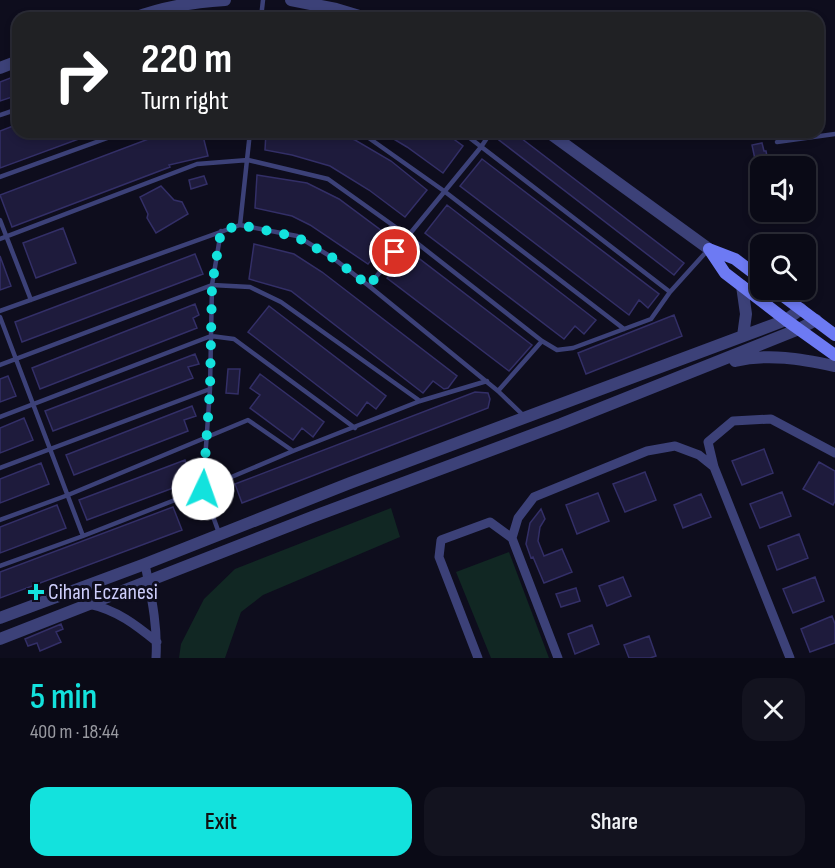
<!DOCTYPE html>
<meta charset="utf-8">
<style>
body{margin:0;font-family:"Sofia Sans Condensed",sans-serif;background:#13131f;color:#f1f3f6;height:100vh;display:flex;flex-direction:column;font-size:22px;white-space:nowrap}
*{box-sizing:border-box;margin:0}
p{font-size:20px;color:#999aa1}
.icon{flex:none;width:33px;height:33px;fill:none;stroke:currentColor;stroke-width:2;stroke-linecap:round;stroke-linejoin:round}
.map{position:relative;height:658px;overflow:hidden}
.details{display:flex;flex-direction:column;background:#0a0a16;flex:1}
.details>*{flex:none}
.hud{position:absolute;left:12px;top:12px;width:812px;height:126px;border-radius:18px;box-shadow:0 3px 9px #0003,0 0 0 2px #2a2b35;background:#202124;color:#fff;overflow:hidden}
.fabs{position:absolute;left:750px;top:156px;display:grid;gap:12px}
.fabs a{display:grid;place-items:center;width:66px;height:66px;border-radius:12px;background:#0a0a16;box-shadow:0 3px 9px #0003,0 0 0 2px #2a2b35;font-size:30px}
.pin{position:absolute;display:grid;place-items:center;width:51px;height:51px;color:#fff;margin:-26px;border:3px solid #fff;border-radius:50%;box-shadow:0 2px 6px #0007}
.me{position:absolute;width:66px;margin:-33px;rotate:3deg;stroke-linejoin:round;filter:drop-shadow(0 0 4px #0008)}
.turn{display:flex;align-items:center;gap:21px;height:126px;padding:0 30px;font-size:27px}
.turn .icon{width:78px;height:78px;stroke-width:2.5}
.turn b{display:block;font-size:42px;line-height:51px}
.round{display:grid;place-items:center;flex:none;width:63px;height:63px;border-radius:18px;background:#13131f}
.summary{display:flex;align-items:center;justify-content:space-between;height:102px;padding:0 30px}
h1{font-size:36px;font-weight:600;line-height:45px;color:#13e2dd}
.action{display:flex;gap:12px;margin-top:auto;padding:12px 30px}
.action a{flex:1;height:69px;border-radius:18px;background:#13e2dd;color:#111;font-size:24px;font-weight:600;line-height:69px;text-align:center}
.action a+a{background:#13131f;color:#f1f3f6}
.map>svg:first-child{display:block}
.green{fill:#112723}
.building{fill:#1e1b3c;stroke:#332f67;stroke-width:1.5}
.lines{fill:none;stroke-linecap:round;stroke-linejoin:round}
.service{stroke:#3c4178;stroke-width:4.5}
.minor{stroke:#3c4178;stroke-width:9}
.tertiary{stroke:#3c4178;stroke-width:12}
.secondary{stroke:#6d7af3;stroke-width:12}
.route{stroke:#13e2dd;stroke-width:10;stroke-dasharray:0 18}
.poi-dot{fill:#13e2dd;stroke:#0e0d1d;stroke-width:2}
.labels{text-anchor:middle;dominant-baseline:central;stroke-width:6;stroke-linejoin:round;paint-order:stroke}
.poi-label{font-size:22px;fill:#cecefb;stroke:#0e0d1d;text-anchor:start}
</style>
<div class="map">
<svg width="835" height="658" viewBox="0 0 835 658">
<rect width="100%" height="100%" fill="#0e0d1d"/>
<path class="green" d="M 391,508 L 400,537 L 263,595 L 241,612 L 225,658 L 179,658 L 181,644 L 204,599 L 235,569 Z
M 509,552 L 549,658 L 491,658 L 456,572 Z"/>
<path class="building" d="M 18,75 L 18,95 L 0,101 L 0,82 Z
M 18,124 L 18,132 L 95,133 L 0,168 L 0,131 Z
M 167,132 L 202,132 L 208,156 L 169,165 L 170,167 L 12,227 L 0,195 Z
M 266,132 L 335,132 L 355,140 L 391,161 L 427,190 L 405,217 L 369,190 L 330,166 L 292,155 L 265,150 Z
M 382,132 L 444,132 L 463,146 L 443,173 L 407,147 Z
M 505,132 L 513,132 L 684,263 L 674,275 L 499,140 Z
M 762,143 L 764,151 L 766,151 L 768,162 L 756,164 L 752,145 Z
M 482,159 L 659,294 L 648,308 L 639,300 L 629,315 L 460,186 Z
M 257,175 L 307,183 L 339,199 L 390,237 L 368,264 L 310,225 L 292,216 L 255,208 Z
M 204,176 L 207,184 L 191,189 L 189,180 Z
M 161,186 L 174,200 L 182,202 L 188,214 L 156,233 L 147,218 L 148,214 L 140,197 Z
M 447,205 L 596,320 L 584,334 L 575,326 L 564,339 L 425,233 Z
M 63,228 L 76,263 L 36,278 L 23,243 Z
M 254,244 L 294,254 L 322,272 L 457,376 L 448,388 L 444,389 L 433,381 L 423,393 L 291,291 L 249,279 Z
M 408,250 L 532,345 L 509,371 L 387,278 Z
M 195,254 L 203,274 L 22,342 L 15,322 Z
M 0,256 L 11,286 L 0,290 Z
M 195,304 L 199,315 L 193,318 L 197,328 L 40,389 L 32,368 Z
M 269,306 L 386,396 L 376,409 L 367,402 L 357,416 L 248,332 Z
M 674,315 L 682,336 L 586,374 L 578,353 Z
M 195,354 L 199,364 L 188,367 L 193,378 L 53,431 L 45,411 Z
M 228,369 L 240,369 L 238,394 L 226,393 Z
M 260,374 L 324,422 L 313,437 L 302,428 L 293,440 L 250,408 L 260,395 L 250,388 Z
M 8,376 L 16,396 L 0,402 L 0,379 Z
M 475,392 L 488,393 L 490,399 L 488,408 L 242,503 L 235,484 Z
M 192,406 L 196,416 L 184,420 L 188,431 L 74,475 L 66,455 Z
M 24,418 L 33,440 L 0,453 L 0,428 Z
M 764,449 L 773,473 L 742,485 L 732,461 Z
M 185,460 L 192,481 L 87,520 L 79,500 Z
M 819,462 L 835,471 L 835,501 L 833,505 L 803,489 Z
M 41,463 L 49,484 L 0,503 L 0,479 Z
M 645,472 L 656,500 L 625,512 L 613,484 Z
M 782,492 L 791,516 L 760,528 L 750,504 Z
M 598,493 L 609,521 L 577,534 L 566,505 Z
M 701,494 L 711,517 L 683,528 L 674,505 Z
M 57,505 L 66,528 L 0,553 L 0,527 Z
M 173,507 L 182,530 L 0,598 L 0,572 Z
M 541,509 L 545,519 L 540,527 L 538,541 L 544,556 L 562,549 L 572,572 L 544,583 L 533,557 L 531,558 L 526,544 L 530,523 Z
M 799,534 L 808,558 L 777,570 L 768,546 Z
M 623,577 L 631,596 L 607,606 L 599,586 Z
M 815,577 L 824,601 L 793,613 L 783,589 Z
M 576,588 L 580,601 L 561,607 L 556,594 Z
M 832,616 L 835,624 L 835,643 L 810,652 L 801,629 Z
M 61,624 L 63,629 L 56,632 L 61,642 L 40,651 L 37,643 L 28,646 L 25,639 Z
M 592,625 L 599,644 L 575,654 L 568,634 Z
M 649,636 L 656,656 L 650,658 L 629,658 L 624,645 Z"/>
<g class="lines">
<path class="service" d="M 261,18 L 263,0
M 0,115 L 18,109
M 357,132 L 366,136 L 444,191 L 624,329
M 462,132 L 670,292
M 777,142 L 835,134
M 0,177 L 124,132
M 0,220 L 31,300
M 240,225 L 250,132
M 0,239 L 197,164 L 248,160 L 328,179 L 408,236 L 542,341
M 369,286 L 408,236 L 481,147 L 491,132
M 0,311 L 240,225 L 297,236 L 333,258 L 369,286 L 498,391 L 524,416
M 0,317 L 83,536
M 0,365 L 212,285 L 250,287 L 281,302 L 420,401
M 498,391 L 542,341 L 557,350 L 573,348 L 651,319 L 670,292 L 707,251
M 0,417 L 211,336 L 234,339 L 355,428
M 0,468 L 210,389
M 0,520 L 68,495 L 248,420 L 293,451
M 219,533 L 203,489 L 210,389 L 212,285 L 221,231
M 0,566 L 83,536 L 203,489 L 293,451 L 420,401 L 487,381"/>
<path class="minor" d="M 512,538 L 518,518 L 534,497 L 647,451 L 675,446 L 699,455 L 714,467
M 145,564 C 151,595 158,626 156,658
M 89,604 C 117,610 136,625 157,642
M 478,658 L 439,557 L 441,540 L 490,522 L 512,538 L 558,658
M 790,658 L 714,467 L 708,442 L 733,421 L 771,419 L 835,453"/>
<path class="tertiary" d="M 291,0 L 336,9 L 366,18
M 134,18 C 163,7 194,2 225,0
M 0,68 L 18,61
M 548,132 L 709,249
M 742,286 L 746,314 L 743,336
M 735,361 C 769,353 801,359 835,366
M 0,618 L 145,564 L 350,483 L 786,320 L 801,309
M 0,639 L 312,517 L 561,424 L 799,329 L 816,320"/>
<path class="secondary" d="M 709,249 L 725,273 L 786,320 L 835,355
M 709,249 L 735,259 L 760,278
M 775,290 L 835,335"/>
</g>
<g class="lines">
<path class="route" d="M 203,489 L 210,389 L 212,285 L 221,231 L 240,225 L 297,237 L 333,258 L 369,286 L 395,252"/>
</g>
<path class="poi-dot" d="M33 583h6v6h6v6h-6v6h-6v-6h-6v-6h6z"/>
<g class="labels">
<g class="poi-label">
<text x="48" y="592">Cihan Eczanesi</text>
</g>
</g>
</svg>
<div class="fabs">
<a><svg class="icon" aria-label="sound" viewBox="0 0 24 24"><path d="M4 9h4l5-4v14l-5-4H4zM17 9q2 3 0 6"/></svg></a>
<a><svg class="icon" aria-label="search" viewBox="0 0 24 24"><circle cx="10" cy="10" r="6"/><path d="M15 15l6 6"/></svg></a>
</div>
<div class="pin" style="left:395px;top:252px;background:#d93025"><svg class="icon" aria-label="arrive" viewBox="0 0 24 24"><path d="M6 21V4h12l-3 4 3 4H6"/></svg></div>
<svg class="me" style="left:203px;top:489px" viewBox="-20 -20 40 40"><circle r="19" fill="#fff"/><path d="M0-13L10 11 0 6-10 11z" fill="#13e2dd"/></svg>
<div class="hud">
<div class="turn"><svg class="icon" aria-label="right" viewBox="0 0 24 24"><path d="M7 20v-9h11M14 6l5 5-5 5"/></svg><div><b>220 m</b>Turn right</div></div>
</div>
</div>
<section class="details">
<div class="summary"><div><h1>5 min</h1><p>400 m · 18:44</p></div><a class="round"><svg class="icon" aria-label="close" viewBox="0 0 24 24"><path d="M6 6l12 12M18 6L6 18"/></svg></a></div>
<div class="action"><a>Exit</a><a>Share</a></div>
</section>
